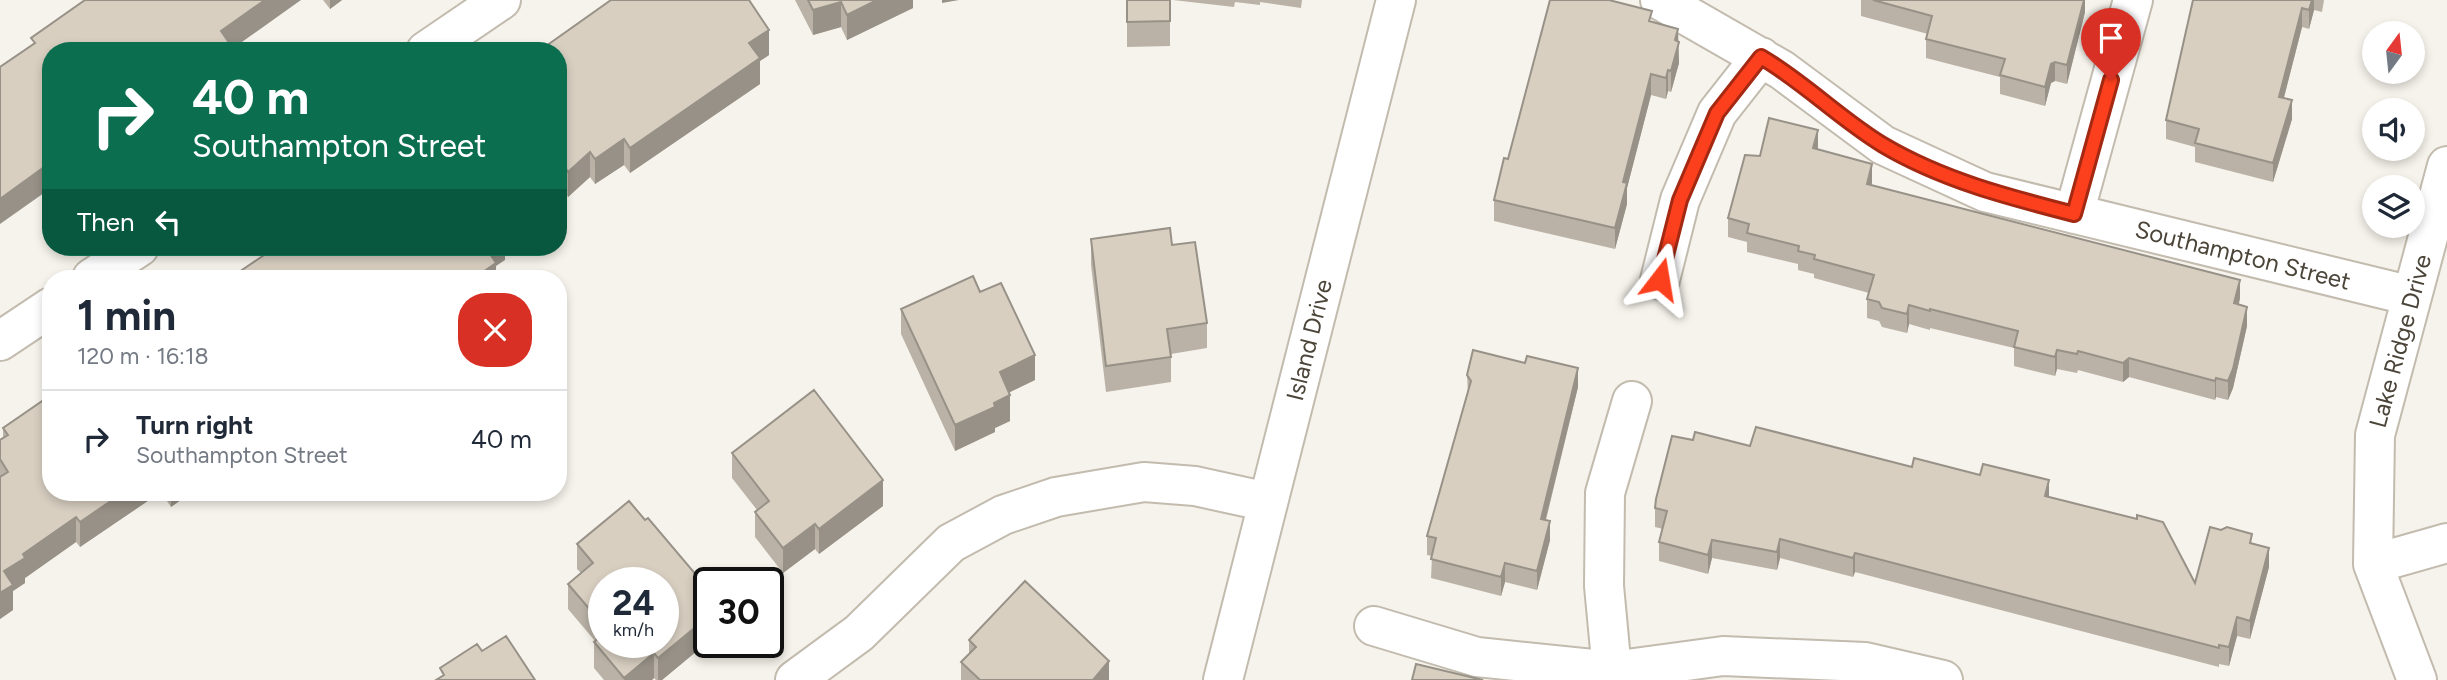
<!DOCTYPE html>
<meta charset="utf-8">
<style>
body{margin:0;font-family:Figtree,sans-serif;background:#f6f6f7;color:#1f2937;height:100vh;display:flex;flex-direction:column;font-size:26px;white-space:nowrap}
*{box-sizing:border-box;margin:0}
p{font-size:23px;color:#747a83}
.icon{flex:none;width:38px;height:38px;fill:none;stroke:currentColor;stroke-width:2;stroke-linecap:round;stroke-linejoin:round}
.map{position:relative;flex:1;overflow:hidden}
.details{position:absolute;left:42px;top:270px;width:525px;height:231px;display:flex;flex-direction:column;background:#fff;border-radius:28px;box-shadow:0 4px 10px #0003}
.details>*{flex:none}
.top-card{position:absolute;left:42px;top:42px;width:525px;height:214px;border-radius:28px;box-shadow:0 4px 10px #0003;background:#0b6e4f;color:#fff;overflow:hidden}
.needle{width:46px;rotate:15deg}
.fabs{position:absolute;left:2362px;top:21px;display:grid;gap:14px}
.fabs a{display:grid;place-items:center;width:63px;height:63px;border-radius:50%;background:#fff;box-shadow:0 4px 10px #0003;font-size:35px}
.speed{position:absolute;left:588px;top:567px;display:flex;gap:14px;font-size:35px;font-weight:700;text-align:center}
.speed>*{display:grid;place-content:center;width:91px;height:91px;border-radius:50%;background:#fff;box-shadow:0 4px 10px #0003;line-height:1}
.speed small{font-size:18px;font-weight:400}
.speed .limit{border:4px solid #111;border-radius:10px;background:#fff;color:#111}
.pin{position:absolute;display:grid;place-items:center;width:60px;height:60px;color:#fff;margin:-72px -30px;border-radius:50% 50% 50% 0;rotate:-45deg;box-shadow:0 0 7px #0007}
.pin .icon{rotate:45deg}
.me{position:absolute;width:77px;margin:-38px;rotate:14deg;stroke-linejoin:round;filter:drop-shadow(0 0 5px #0008)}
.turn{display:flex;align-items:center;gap:24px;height:147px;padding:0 35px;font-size:32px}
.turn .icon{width:91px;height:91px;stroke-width:2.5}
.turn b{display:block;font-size:49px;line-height:60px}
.then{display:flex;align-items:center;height:66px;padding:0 35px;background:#0003;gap:14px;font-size:26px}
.round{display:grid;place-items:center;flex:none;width:74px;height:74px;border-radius:28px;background:#f6f6f7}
.overview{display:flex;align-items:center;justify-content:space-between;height:119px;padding:0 35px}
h1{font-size:42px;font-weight:700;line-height:52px}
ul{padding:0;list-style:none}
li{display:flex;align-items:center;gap:21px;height:98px;padding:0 35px;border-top:2px solid #e0e1e3}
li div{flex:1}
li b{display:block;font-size:26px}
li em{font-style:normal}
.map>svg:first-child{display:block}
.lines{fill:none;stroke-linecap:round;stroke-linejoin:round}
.minor-casing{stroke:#c2bbae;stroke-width:42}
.minor{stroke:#fff;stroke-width:38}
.wall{fill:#bab2a6;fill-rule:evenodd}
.shaded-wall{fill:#979187}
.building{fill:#d8cfc1;stroke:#979187;stroke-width:2}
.route-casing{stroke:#a42913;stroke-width:18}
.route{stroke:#fc3f1d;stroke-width:12}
.labels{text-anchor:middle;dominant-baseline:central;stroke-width:6;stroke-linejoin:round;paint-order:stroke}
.street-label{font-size:24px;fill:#4b4439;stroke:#fff}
</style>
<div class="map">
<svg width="2447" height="680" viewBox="0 0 2447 680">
<rect width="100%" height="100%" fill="#f6f3ec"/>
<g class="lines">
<g class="minor-casing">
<path id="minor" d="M 1660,0 L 1782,70 L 1883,145 L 1985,192 L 2412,296
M 426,51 L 501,0
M 2074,214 L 2133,0
M 92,278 L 139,247
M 1660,280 L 1680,200 L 1717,113 L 1761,57
M 0,341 L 51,307
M 2373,564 L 2447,543
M 1374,626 L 1477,657 L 1612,671 L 1723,656 L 1865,662 L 1943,680
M 1612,671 L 1604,586 L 1605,493 L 1632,401
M 795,680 L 859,633 L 951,543 L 1003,515 L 1056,497 L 1144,482 L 1195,486 L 1268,502
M 1223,680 L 1396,0
M 2417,680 L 2373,564 L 2375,435 L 2447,166"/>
</g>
<use href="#minor" class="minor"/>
</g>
<path class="wall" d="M 323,0 L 342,0 L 330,9 Z
M 795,0 L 913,0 L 913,8 L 847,40 L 841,27 L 813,35 Z
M 1127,0 L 1170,0 L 1170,46 L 1127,47 Z
M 1173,0 L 1302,0 L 1301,8 L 1260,2 L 1260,5 L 1235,2 L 1234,7 Z
M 1861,0 L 2085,0 L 2085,12 L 2067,84 L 2055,81 L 2051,83 L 2045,106 L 2000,94 L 2000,77 L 1926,58 L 1926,39 L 1928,34 L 1861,16 Z
M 2193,0 L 2324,0 L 2322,12 L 2314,10 L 2309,29 L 2302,27 L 2284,98 L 2292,119 L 2273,182 L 2195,162 L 2195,147 L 2166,139 L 2166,120 Z
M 1652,21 L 1678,41 L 1679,63 L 1671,92 L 1668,91 L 1666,99 L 1651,95 L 1627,188 L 1627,204 L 1615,249 L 1494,221 L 1494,200 Z
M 558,51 L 769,55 L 760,61 L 760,84 L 630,173 L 624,165 L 595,184 L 590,177 L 568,197 L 558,183 Z
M 1818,149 L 1872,183 L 1871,185 L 2240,298 L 2239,304 L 2247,326 L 2233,388 L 2228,400 L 2216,397 L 2215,400 L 2129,377 L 2123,382 L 2078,370 L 2077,373 L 2057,369 L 2055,376 L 2014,366 L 2014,348 L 1930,328 L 1930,330 L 1909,324 L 1907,333 L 1882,327 L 1879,321 L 1867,318 L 1867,299 L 1869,293 L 1814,278 L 1814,274 L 1798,270 L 1798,264 L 1747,252 L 1747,242 L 1728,237 L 1728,218 L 1760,156 Z
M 1091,239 L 1172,245 L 1207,323 L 1207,348 L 1171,354 L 1171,382 L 1106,392 L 1091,265 Z
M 980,292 L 1035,380 L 1009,392 L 1010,421 L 995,428 L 995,432 L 955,451 L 901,334 L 901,309 Z
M 1467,375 L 1578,387 L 1546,520 L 1550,540 L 1537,590 L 1505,582 L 1501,596 L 1431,578 L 1432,556 L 1427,555 L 1427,536 L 1468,395 Z
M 3,428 L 51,492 L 192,492 L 171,507 L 161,492 L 80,547 L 76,542 L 25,578 L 25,583 L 13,591 L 13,610 L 0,619 L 0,440 L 3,439 Z
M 1693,440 L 1750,446 L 1912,467 L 2049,497 L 2195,583 L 2221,530 L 2252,543 L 2269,567 L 2250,639 L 2237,636 L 2229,666 L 2219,664 L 2219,667 L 1855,572 L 1853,577 L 1780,558 L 1777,570 L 1712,558 L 1708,574 L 1659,561 L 1659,542 L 1663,529 L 1655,527 L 1655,508 Z
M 732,453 L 883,506 L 819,554 L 815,549 L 783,573 L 755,537 L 755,512 L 757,510 L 732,478 Z
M 577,544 L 709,641 L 662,680 L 656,680 L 654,678 L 652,680 L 604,680 L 594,668 L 594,642 L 595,641 L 568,609 L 568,584 L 581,573 L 577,569 ZM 604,583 L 663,642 L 604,642 Z
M 969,640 L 1109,680 L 961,680 L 961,662 L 969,654 Z"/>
<path class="shaded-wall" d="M 265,0 L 301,0 L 232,49 L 232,51 L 221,51 L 221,31 Z
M 330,0 L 342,0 L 330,9 Z
M 877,0 L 913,0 L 913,8 L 847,40 L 847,15 Z
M 942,0 L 959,0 L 942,3 Z
M 2084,0 L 2085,0 L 2085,12 L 2067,84 L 2067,65 Z
M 2312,0 L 2314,0 L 2314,10 L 2309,29 L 2309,10 Z
M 841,2 L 841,27 L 813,35 L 813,10 Z
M 2302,8 L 2302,27 L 2279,116 L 2279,97 Z
M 1678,29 L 1679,63 L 1671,92 L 1671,71 L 1675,40 Z
M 769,30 L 769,55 L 760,61 L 760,84 L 630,173 L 630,148 L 749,43 Z
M 2055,62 L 2055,81 L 2051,83 L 2045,106 L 2045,87 L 2051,64 Z
M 1668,70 L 1668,91 L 1666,99 L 1666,78 Z
M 1651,74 L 1651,95 L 1627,188 L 1627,204 L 1615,249 L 1615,228 L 1623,182 Z
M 2292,100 L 2292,119 L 2273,182 L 2273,163 Z
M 1818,130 L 1818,149 L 1813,148 Z
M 624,139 L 624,165 L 595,184 L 595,159 Z
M 590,152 L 590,177 L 568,197 L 568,172 Z
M 51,162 L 51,188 L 0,224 L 0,199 Z
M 1872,164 L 1872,183 L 1867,203 L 1867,184 Z
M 487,247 L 505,247 L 505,260 L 496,266 L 496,278 L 474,278 Z
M 2240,280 L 2240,298 L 2234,322 L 2234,303 Z
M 1909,305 L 1909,324 L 1907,333 L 1907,314 Z
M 2247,307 L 2247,326 L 2233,388 L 2228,400 L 2228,381 Z
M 2057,350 L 2057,369 L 2055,376 L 2055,357 Z
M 1035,355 L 1035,380 L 1000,397 L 1000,372 Z
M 2129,358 L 2129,377 L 2123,382 L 2123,363 Z
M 1578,368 L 1578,387 L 1541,538 L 1541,519 Z
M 2216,378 L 2216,397 L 2215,400 L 2215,381 Z
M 1010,395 L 1010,421 L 995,428 L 995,432 L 955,451 L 955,425 L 994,403 Z
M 883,480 L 883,506 L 819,554 L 819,529 Z
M 2049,480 L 2049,499 L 2045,496 Z
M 124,492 L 161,492 L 80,547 L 80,522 Z
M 171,492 L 192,492 L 171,507 Z
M 76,517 L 76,542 L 25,578 L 25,583 L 13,591 L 13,610 L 0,619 L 0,593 L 4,571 L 23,554 Z
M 1550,521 L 1550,540 L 1537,590 L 1537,571 Z
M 815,524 L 815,549 L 783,573 L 783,548 Z
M 1780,539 L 1780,558 L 1777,570 L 1777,552 Z
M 1712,540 L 1712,558 L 1708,574 L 1708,555 Z
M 2269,548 L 2269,567 L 2250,639 L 2250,621 Z
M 1855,553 L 1855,572 L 1853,577 L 1853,558 Z
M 1505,563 L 1505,582 L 1501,596 L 1501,577 Z
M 709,616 L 709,641 L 662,680 L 658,680 L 658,658 Z
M 2237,617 L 2237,636 L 2229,666 L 2229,647 Z
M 654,653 L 654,678 L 652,680 L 624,680 L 624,678 Z
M 1109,661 L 1109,680 L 1093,680 Z"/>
<path class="building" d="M 85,0 L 265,0 L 221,31 L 232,47 L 226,51 L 51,51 L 51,162 L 0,199 L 0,67 L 35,43 L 31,38 Z
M 611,0 L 749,0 L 769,30 L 749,43 L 760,58 L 630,148 L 624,139 L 595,159 L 590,152 L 568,172 L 558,157 L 558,51 L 539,51 Z
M 808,0 L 877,0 L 847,15 L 841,2 L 813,10 Z
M 1127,0 L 1170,0 L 1170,21 L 1127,22 Z
M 1550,0 L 1609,0 L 1652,11 L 1649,21 L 1678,29 L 1675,40 L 1679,42 L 1671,71 L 1668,70 L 1666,78 L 1651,74 L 1623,182 L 1627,183 L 1615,228 L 1494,200 L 1504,158 L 1508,159 Z
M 1873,0 L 2084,0 L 2067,65 L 2055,62 L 2051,64 L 2045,87 L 2000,75 L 2005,59 L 1926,39 L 1932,16 Z
M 2193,0 L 2312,0 L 2309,10 L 2302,8 L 2279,97 L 2292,100 L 2273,163 L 2195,143 L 2199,129 L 2166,120 Z
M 1769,118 L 1818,130 L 1813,148 L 1872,164 L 1867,184 L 2240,280 L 2234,303 L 2247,307 L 2233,369 L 2228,381 L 2216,378 L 2215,381 L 2129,358 L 2123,363 L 2078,351 L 2077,354 L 2057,350 L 2055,357 L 2014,347 L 2018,331 L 1930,309 L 1930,311 L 1909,305 L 1907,314 L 1882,308 L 1879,302 L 1867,299 L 1874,275 L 1814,259 L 1815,255 L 1798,251 L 1799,246 L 1747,233 L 1749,224 L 1728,218 L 1745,155 L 1760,156 Z
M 1170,228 L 1172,245 L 1195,242 L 1207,323 L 1167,329 L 1171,357 L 1106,366 L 1091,239 Z
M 276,247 L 487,247 L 486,248 L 496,263 L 474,278 L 240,278 L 242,277 L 239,272 Z
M 973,276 L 980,292 L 1001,283 L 1035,355 L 1000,372 L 1010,395 L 994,403 L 995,407 L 955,425 L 901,309 Z
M 1473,350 L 1525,363 L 1527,356 L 1578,368 L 1541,519 L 1550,521 L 1537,571 L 1505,563 L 1501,577 L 1431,559 L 1436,538 L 1427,536 L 1471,381 L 1467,375 Z
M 814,390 L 883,480 L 819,529 L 815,524 L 783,548 L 755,512 L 769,501 L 732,453 Z
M 51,395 L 51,492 L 124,492 L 80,522 L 76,517 L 23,554 L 25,558 L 4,571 L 13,585 L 0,593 L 0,477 L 8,472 L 0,459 L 0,440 L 8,435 L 3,428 Z
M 1756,427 L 1912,467 L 1914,458 L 1980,475 L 1983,464 L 2049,480 L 2045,496 L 2137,519 L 2137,515 L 2163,522 L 2195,583 L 2210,527 L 2221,530 L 2227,527 L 2252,534 L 2250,543 L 2269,548 L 2250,621 L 2237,617 L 2229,647 L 2219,645 L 2219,648 L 1855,553 L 1853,558 L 1780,539 L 1777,552 L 1712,540 L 1708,555 L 1659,542 L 1667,511 L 1655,508 L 1656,499 L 1672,436 L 1693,440 L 1695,432 L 1750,446 Z
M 629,501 L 645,520 L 648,518 L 709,590 L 709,616 L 658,658 L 654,653 L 624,678 L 594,642 L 604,634 L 604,642 L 663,642 L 663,583 L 604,583 L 604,626 L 568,584 L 593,563 L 577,544 Z
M 1025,581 L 1109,661 L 1093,680 L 980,680 L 961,662 L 976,647 L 969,640 Z
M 506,636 L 535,680 L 436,680 L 444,675 L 440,668 L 477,644 L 482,651 Z
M 1416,664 L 1483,680 L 1412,680 Z"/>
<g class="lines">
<g class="route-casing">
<path id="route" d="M 1660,279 L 1680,200 L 1717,113 L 1761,57 C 1804,82 1840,119 1883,145 C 1942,180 2008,197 2074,214 L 2111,80"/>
</g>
<use href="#route" class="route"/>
</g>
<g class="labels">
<g class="street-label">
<text transform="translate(2243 255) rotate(14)">Southampton Street</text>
<text transform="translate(1309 340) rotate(-76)">Island Drive</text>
<text transform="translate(2400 341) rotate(-75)">Lake Ridge Drive</text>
</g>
</g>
</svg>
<div class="fabs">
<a><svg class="needle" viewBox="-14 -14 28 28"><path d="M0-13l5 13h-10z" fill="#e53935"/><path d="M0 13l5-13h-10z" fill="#747a83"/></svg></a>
<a><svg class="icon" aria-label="sound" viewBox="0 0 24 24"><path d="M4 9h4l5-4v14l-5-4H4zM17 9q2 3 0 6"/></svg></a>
<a><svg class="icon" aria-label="layers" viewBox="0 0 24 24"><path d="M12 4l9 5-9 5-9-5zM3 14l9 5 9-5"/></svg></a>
</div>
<div class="speed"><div>24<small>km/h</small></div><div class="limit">30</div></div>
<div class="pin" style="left:2111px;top:80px;background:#d93025"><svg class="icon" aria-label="arrive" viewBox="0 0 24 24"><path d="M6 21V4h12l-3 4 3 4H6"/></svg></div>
<svg class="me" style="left:1660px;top:279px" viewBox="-20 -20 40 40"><path d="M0-17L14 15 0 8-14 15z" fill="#fc3f1d" stroke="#fff" stroke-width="4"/></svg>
<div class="top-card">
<div class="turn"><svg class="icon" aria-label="right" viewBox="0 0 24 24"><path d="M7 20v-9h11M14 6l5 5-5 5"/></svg><div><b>40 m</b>Southampton Street</div></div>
<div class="then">Then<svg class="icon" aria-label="left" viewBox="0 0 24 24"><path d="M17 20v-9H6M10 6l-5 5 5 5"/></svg></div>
</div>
<section class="details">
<div class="overview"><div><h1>1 min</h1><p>120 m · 16:18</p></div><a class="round" style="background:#d93025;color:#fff"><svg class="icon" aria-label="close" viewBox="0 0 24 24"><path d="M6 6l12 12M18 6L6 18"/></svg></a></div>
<ul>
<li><svg class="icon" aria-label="right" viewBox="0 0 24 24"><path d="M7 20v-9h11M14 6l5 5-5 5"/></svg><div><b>Turn right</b><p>Southampton Street</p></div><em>40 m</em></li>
</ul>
</section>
</div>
